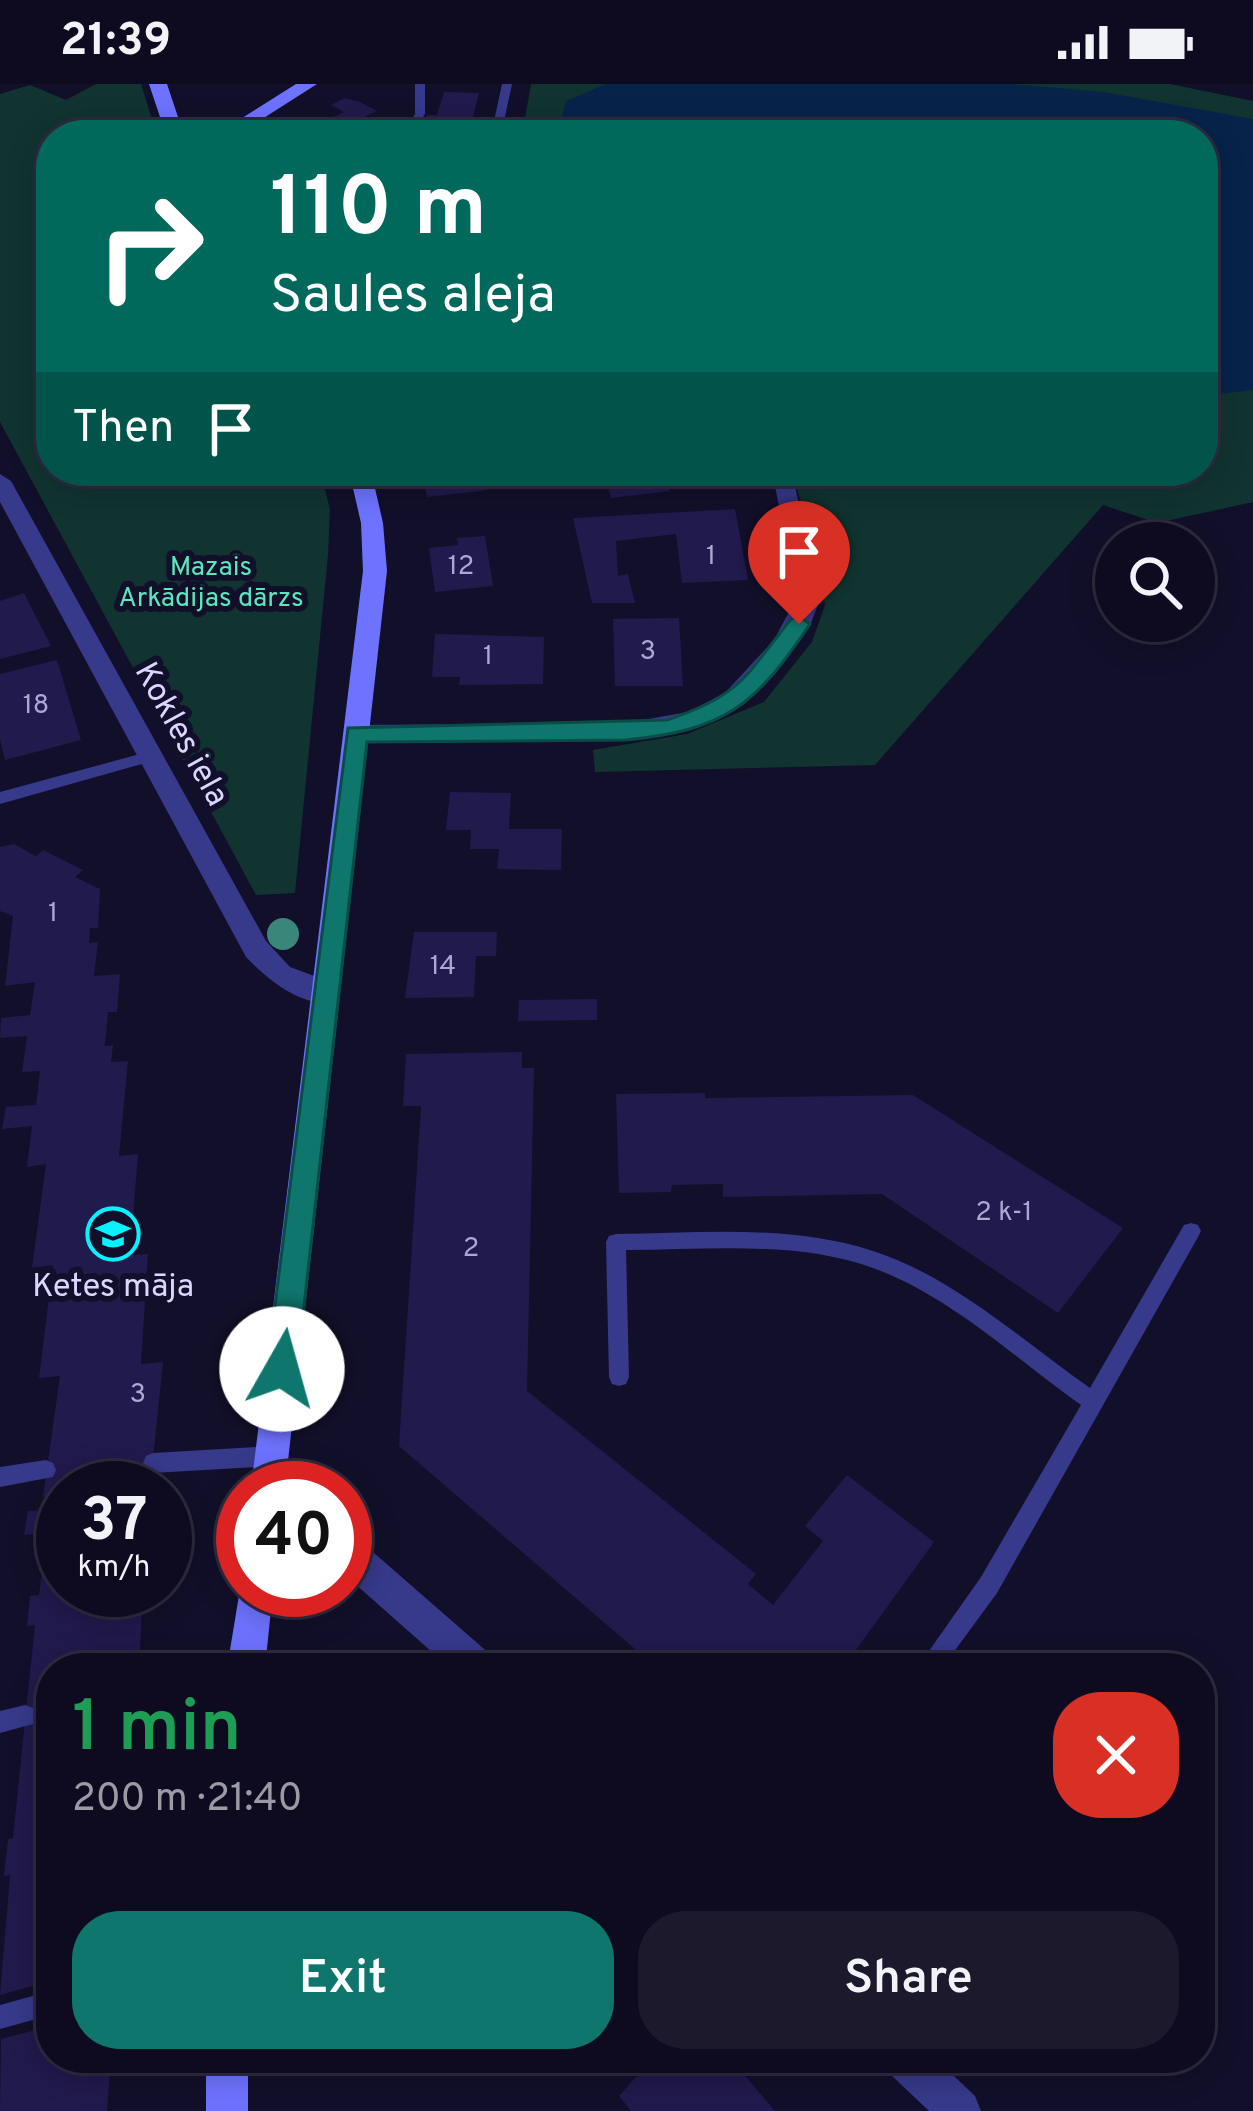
<!DOCTYPE html>
<meta charset="utf-8">
<style>
body{margin:0;font-family:Overpass,sans-serif;background:#1c192d;color:#f1f3f6;height:100vh;display:flex;flex-direction:column;font-size:45px;white-space:nowrap}
*{box-sizing:border-box;margin:0}
p{font-size:39px;color:#9b9ba5}
.icon{flex:none;width:66px;height:66px;fill:none;stroke:currentColor;stroke-width:2;stroke-linecap:round;stroke-linejoin:round}
.map{position:relative;flex:1;overflow:hidden}
.sheet{position:absolute;left:36px;top:1569px;width:1179px;height:420px;display:flex;flex-direction:column;background:#0e0b20;border-radius:48px;box-shadow:0 6px 30px #0003,0 0 0 3px #2e2b3e}
.sheet>*{flex:none}
.guide{position:absolute;left:36px;top:36px;width:1182px;height:366px;border-radius:48px;box-shadow:0 6px 30px #0003,0 0 0 3px #2e2b3e;background:#00695c;color:#fff;overflow:hidden}
.controls{position:absolute;left:1095px;top:438px;display:grid;gap:24px}
.controls a{display:grid;place-items:center;width:120px;height:120px;border-radius:50%;background:#0e0b20;box-shadow:0 6px 30px #0003,0 0 0 3px #2e2b3e;font-size:60px}
.speed{position:absolute;left:36px;top:1377px;display:flex;gap:24px;font-size:60px;font-weight:700;text-align:center}
.speed>*{display:grid;place-content:center;width:156px;height:156px;border-radius:50%;background:#0e0b20;box-shadow:0 6px 30px #0003,0 0 0 3px #2e2b3e;line-height:1}
.speed small{font-size:30px;font-weight:400}
.speed .limit{border:18px solid #d22;background:#fff;color:#111}
.pin{position:absolute;display:grid;place-items:center;width:102px;height:102px;color:#fff;margin:-123px -51px;border-radius:50% 50% 50% 0;rotate:-45deg;box-shadow:0 0 12px #0007}
.pin .icon{rotate:45deg}
.me{position:absolute;width:132px;margin:-66px;rotate:7deg;stroke-linejoin:round;filter:drop-shadow(0 0 9px #0008)}
.turn{display:flex;align-items:center;gap:42px;height:252px;padding:0 36px;font-size:54px}
.turn .icon{width:156px;height:156px;stroke-width:2.5}
.turn b{display:block;font-size:84px;line-height:102px}
.then{display:flex;align-items:center;height:114px;padding:0 36px;background:#0003;gap:24px;font-size:45px}
.round{display:grid;place-items:center;flex:none;width:126px;height:126px;border-radius:48px;background:#1c192d}
.headline{display:flex;align-items:center;justify-content:space-between;height:204px;padding:0 36px}
h1{font-size:72px;font-weight:600;line-height:90px;color:#1e9e55}
.button{display:flex;gap:24px;margin-top:auto;padding:24px 36px}
.button a{flex:1;height:138px;border-radius:48px;background:#0f766e;color:#fff;font-size:48px;font-weight:600;line-height:138px;text-align:center}
.button a+a{background:#1c192d;color:#f1f3f6}
.status{display:flex;justify-content:space-between;align-items:center;height:84px;padding:0 60px;background:#0e0b20;direction:ltr}
.status svg{height:33px;fill:currentColor}
.map>svg:first-child{display:block}
.green{fill:#113431}
.water{fill:#07234a}
.building{fill:#211a4c}
.lines{fill:none;stroke-linecap:round;stroke-linejoin:round}
.lane{fill:#37398b;fill-rule:evenodd}
.street{fill:#37398b;fill-rule:evenodd}
.secondary{fill:#6e73ff;fill-rule:evenodd}
.tree{fill:#3a867a}
.route{fill:#0f766e;stroke:#0a4d48;stroke-width:3}
.labels{text-anchor:middle;dominant-baseline:central;stroke-width:12;stroke-linejoin:round;paint-order:stroke}
.number-label{font-size:27px;fill:#aca8d2}
.far-park-label{font-size:27px;fill:#5be7bc;stroke:#120f2a}
.street-label{font-size:33px;fill:#dad7ff;stroke:#120f2a}
.poi-label{font-size:33px;fill:#dad7ff;stroke:#120f2a}
</style>
<div class="status"><b>21:39</b><svg viewBox="0 0 49 12"><path d="M0 12V9h3v3zM5 12V6h3v6zM10 12V3h3v9zM15 12V0h3v12zM26 1h20v11H26zM47 4h2v5h-2z"/></svg></div>
<div class="map">
<svg width="1253" height="2027" viewBox="0 0 1253 2027">
<rect width="100%" height="100%" fill="#120f2a"/>
<path class="green" d="M 96,0 L 141,0 L 157,51 L 51,51 L 51,387 L 320,387 L 330,425 L 328,471 L 295,809 L 256,811 L 0,338 L 0,10 L 30,1 L 66,16 Z
M 531,0 L 1170,0 L 1253,17 L 1253,418 L 1157,439 L 1103,421 L 875,681 L 595,688 L 593,666 L 687,650 L 764,618 L 812,558 L 825,521 L 793,387 L 1203,387 L 1203,51 L 522,51 Z"/>
<path class="water" d="M 606,0 L 1010,0 L 1104,8 L 1253,35 L 1253,306 L 1203,312 L 1203,51 L 557,51 L 566,17 Z"/>
<path class="building" d="M 444,8 L 479,9 L 468,51 L 421,51 L 427,31 L 437,31 Z
M 345,14 L 360,18 L 377,27 L 340,44 L 325,37 L 344,28 L 331,21 Z
M 422,387 L 484,387 L 488,406 L 427,413 Z
M 603,387 L 664,387 L 670,407 L 611,414 Z
M 735,425 L 748,496 L 682,499 L 676,450 L 616,457 L 618,492 L 628,490 L 635,519 L 592,519 L 573,434 Z
M 485,452 L 493,502 L 435,508 L 429,464 L 458,461 L 457,454 Z
M 24,509 L 51,562 L 0,575 L 0,517 Z
M 679,534 L 683,602 L 615,602 L 613,535 Z
M 435,550 L 544,553 L 543,600 L 459,601 L 460,593 L 432,593 Z
M 57,576 L 81,656 L 5,676 L 0,655 L 0,590 Z
M 450,708 L 511,709 L 509,745 L 562,745 L 561,786 L 497,785 L 499,765 L 470,765 L 471,746 L 446,746 Z
M 14,760 L 36,772 L 43,766 L 83,786 L 75,793 L 100,805 L 98,844 L 90,844 L 89,859 L 98,858 L 94,892 L 120,890 L 117,928 L 108,928 L 105,962 L 113,961 L 111,978 L 128,977 L 119,1072 L 138,1070 L 130,1171 L 148,1170 L 141,1280 L 163,1278 L 150,1404 L 63,1404 L 63,1506 L 143,1506 L 139,1584 L 51,1584 L 51,1897 L 0,1911 L 10,1791 L 4,1792 L 8,1755 L 13,1754 L 35,1541 L 27,1542 L 30,1512 L 39,1511 L 47,1449 L 24,1451 L 28,1427 L 47,1426 L 49,1413 L 43,1413 L 60,1292 L 39,1294 L 53,1181 L 32,1184 L 46,1080 L 27,1083 L 32,1042 L 2,1045 L 6,1023 L 36,1021 L 40,987 L 22,988 L 27,952 L 0,954 L 1,934 L 30,931 L 35,898 L 5,902 L 13,832 L 0,827 L 0,763 Z
M 414,848 L 497,848 L 496,872 L 476,872 L 474,913 L 405,914 Z
M 597,915 L 597,936 L 518,937 L 519,916 Z
M 522,968 L 522,984 L 534,984 L 527,1307 L 756,1490 L 748,1500 L 773,1521 L 823,1457 L 805,1442 L 847,1391 L 934,1458 L 843,1584 L 657,1584 L 399,1362 L 421,1022 L 403,1022 L 406,970 Z
M 705,1009 L 705,1014 L 913,1011 L 1123,1144 L 1058,1229 L 882,1110 L 723,1113 L 723,1100 L 672,1101 L 671,1108 L 619,1109 L 616,1010 Z
M 51,1942 L 51,1974 L 111,1974 L 107,2027 L 0,2027 L 1,1955 Z
M 653,1974 L 730,1974 L 775,2027 L 631,2027 L 619,2012 Z"/>
<g class="lines">
<path class="lane" d="M 415,0 L 425,0 L 425,30 L 411,51 L 401,51 L 415,30 Z
M 502,0 L 512,0 L 501,51 L 491,51 Z
M 151,667 L 156,668 L 159,672 L 156,676 L 0,720 L 0,708 Z
M 1191,1139 L 1198,1141 L 1201,1147 L 1198,1153 L 997,1509 L 942,1584 L 917,1584 L 981,1493 L 1081,1321 C 1015,1274 950,1212 873,1184 C 795,1156 707,1166 626,1166 L 629,1293 L 626,1300 L 619,1302 L 612,1300 L 609,1293 L 606,1158 L 609,1152 L 616,1150 C 701,1149 791,1140 873,1167 C 954,1193 1021,1256 1090,1304 L 1184,1141 Z
M 272,1362 L 279,1365 L 282,1372 L 279,1379 L 272,1382 L 153,1389 L 146,1386 L 143,1379 L 146,1372 L 153,1369 Z
M 46,1376 L 53,1379 L 56,1386 L 53,1393 L 0,1403 L 0,1383 Z
M 25,1621 L 33,1624 L 36,1632 L 33,1640 L 0,1649 L 0,1627 Z
M 51,1907 L 51,1931 L 0,1945 L 0,1921 Z"/>
<path class="street" d="M 772,387 L 792,390 L 821,513 L 811,539 L 775,590 L 743,621 L 706,640 L 626,657 L 347,656 L 343,650 L 347,644 L 356,641 L 626,639 L 688,628 L 725,609 L 774,556 L 797,513 Z
M 0,390 L 11,397 L 266,857 L 290,883 L 336,900 L 340,908 L 336,916 C 304,927 266,894 246,873 L 0,418 Z
M 345,1449 L 358,1455 L 491,1571 L 497,1584 L 450,1584 L 345,1491 Z
M 883,1974 L 935,1974 L 975,2012 L 981,2027 L 929,2027 L 889,1989 Z"/>
<path class="secondary" d="M 149,0 L 167,0 L 184,51 L 166,51 Z
M 296,0 L 317,0 L 237,51 L 215,51 Z
M 349,387 L 371,387 L 383,439 L 387,487 L 285,1404 L 251,1404 L 363,487 L 361,439 Z
M 242,1493 L 243,1506 L 273,1506 L 265,1584 L 227,1584 Z
M 206,1974 L 248,1974 L 248,2027 L 206,2027 Z"/>
</g>
<circle class="tree" cx="283" cy="850" r="16"/>
<path class="route" d="M 799,533 L 810,540 C 755,622 725,646 626,656 L 367,658 L 297,1285 L 292,1295 L 282,1299 L 271,1295 L 267,1285 L 348,644 L 667,636 C 740,612 745,593 791,535 Z"/>
<defs>
<g id="school-ring" transform="scale(2.7)"><circle r="9.5" fill="#120f2a" stroke="#03f4ff" stroke-width="1.5"/><path d="M0-5L7-2L0 1L-7-2ZM-4 1L0 2.5L4 1V4Q0 6-4 4Z" fill="#03f4ff"/></g>
</defs>
<g fill-rule="evenodd">
<use href="#school-ring" x="113" y="1150"/>
</g>
<g class="labels">
<g class="number-label">
<text x="711" y="473">1</text>
<text x="461" y="483">12</text>
<text x="648" y="568">3</text>
<text x="488" y="573">1</text>
<text x="36" y="622">18</text>
<text x="53" y="830">1</text>
<text x="443" y="883">14</text>
<text x="1004" y="1129">2 k-1</text>
<text x="471" y="1165">2</text>
<text x="138" y="1311">3</text>
</g>
<g class="far-park-label">
<text x="211" y="484">Mazais<tspan x="211" dy="31">Arkādijas dārzs</tspan></text>
</g>
<g class="street-label">
<text transform="translate(180 651) rotate(61)">Kokles iela</text>
</g>
<g class="poi-label">
<text x="113" y="1204">Ketes māja</text>
</g>
</g>
</svg>
<div class="controls">
<a><svg class="icon" aria-label="search" viewBox="0 0 24 24"><circle cx="10" cy="10" r="6"/><path d="M15 15l6 6"/></svg></a>
</div>
<div class="speed"><div>37<small>km/h</small></div><div class="limit">40</div></div>
<div class="pin" style="left:799px;top:540px;background:#d93025"><svg class="icon" aria-label="arrive" viewBox="0 0 24 24"><path d="M6 21V4h12l-3 4 3 4H6"/></svg></div>
<svg class="me" style="left:282px;top:1285px" viewBox="-20 -20 40 40"><circle r="19" fill="#fff"/><path d="M0-13L10 11 0 6-10 11z" fill="#0f766e"/></svg>
<div class="guide">
<div class="turn"><svg class="icon" aria-label="right" viewBox="0 0 24 24"><path d="M7 20v-9h11M14 6l5 5-5 5"/></svg><div><b>110 m</b>Saules aleja</div></div>
<div class="then">Then<svg class="icon" aria-label="arrive" viewBox="0 0 24 24"><path d="M6 21V4h12l-3 4 3 4H6"/></svg></div>
</div>
<section class="sheet">
<div class="headline"><div><h1>1 min</h1><p>200 m · 21:40</p></div><a class="round" style="background:#d93025;color:#fff"><svg class="icon" aria-label="close" viewBox="0 0 24 24"><path d="M6 6l12 12M18 6L6 18"/></svg></a></div>
<div class="button"><a>Exit</a><a>Share</a></div>
</section>
</div>
